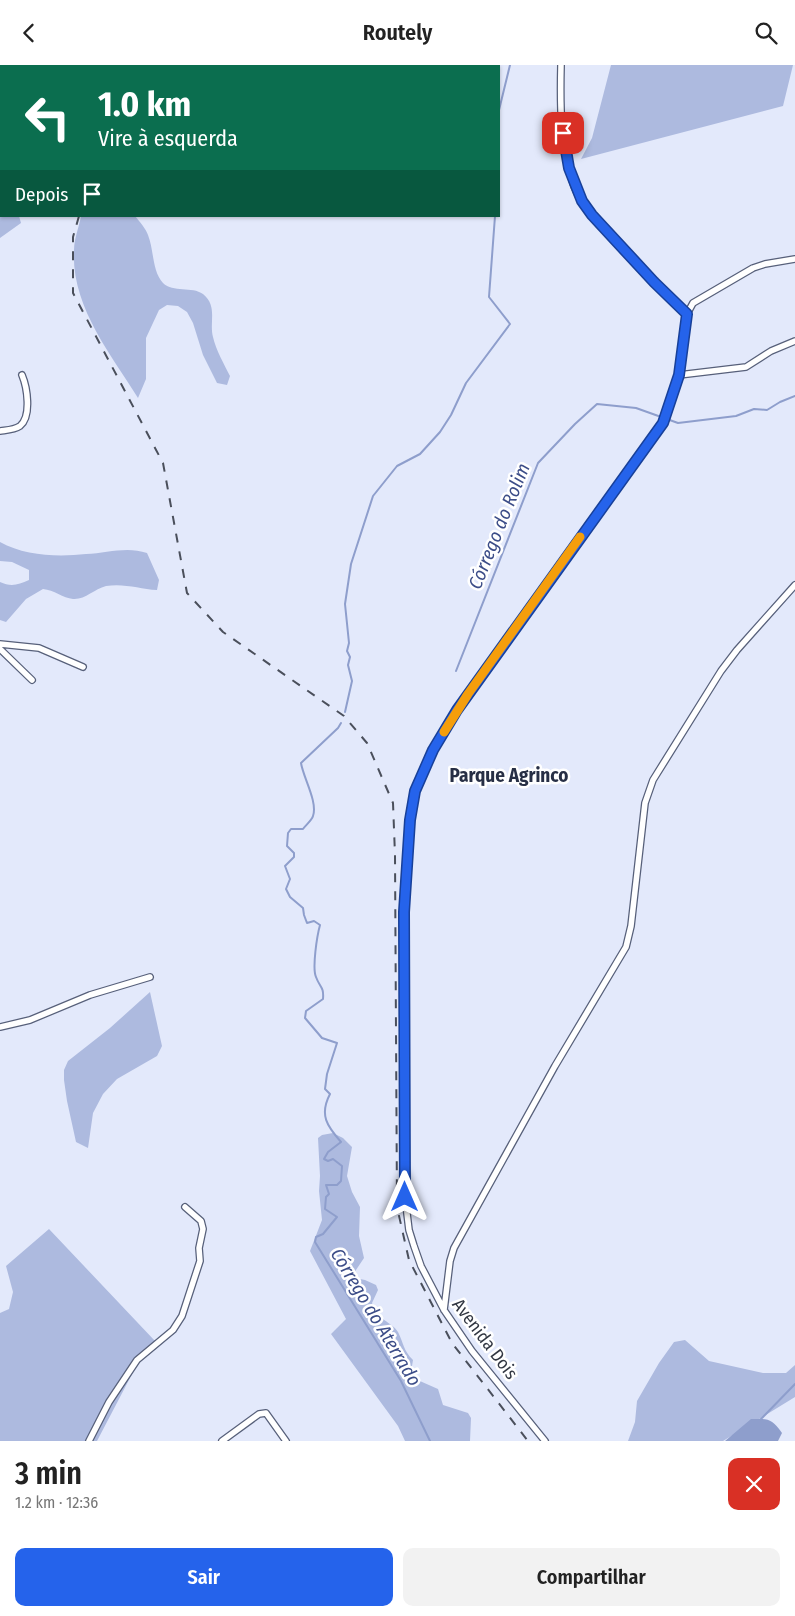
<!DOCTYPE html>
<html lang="pt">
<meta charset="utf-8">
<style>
body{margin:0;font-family:"Fira Sans Condensed",sans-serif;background:#f2f2f2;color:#222;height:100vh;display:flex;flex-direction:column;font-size:19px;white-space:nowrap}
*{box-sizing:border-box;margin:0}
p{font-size:16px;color:#767676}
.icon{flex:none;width:28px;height:28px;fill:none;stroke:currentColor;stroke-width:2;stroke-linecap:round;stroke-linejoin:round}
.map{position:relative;height:1376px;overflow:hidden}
.drawer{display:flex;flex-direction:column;background:#fff;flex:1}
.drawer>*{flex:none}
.top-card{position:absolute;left:0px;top:0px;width:500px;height:152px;box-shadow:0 1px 4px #0004;background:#0b6e4f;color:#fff;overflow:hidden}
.pin{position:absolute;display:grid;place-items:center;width:42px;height:42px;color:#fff;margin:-21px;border-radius:10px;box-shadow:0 2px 8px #0006}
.me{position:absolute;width:55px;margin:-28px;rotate:0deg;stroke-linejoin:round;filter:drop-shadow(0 0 4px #0008)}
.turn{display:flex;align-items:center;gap:18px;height:105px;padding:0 15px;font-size:22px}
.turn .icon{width:65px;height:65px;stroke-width:2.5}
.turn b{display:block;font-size:35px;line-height:42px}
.then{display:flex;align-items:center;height:48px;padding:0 15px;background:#0003;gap:10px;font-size:19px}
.round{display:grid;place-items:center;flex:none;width:52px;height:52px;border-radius:10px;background:#f2f2f2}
.head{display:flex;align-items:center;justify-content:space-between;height:85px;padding:0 15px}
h1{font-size:30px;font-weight:600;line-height:38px}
.button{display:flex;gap:10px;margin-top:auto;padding:10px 15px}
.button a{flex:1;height:58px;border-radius:10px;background:#2563eb;color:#fff;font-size:20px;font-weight:600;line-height:58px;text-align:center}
.button a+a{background:#f2f2f2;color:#222}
header{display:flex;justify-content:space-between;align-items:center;height:65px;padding:0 15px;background:#fff;font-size:22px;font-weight:600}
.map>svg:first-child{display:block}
.green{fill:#adbadf}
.water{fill:#8e9ecc}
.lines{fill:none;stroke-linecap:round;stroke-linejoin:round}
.stream{stroke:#8e9ecc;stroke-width:2}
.minor-casing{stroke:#57607a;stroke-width:8}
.minor{stroke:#fff;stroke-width:5.5}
.rail{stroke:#4a4f5b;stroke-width:2;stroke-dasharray:9 9;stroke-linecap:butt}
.route-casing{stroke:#184099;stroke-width:12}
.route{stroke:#2563eb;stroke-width:9}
.slow{stroke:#f59e0b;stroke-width:9}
.labels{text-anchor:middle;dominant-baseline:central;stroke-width:5;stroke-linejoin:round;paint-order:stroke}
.street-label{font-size:18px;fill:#323742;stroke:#fff}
.water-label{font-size:19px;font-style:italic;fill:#3c4d88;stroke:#fff}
.neighbourhood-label{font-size:19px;font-weight:bold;fill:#272f45;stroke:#fff}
</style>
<header><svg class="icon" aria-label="back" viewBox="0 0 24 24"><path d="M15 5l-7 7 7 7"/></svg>Routely<svg class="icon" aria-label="search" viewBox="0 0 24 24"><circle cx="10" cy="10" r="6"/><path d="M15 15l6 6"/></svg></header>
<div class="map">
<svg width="795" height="1376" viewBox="0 0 795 1376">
<rect width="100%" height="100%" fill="#e3e9fb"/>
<path class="green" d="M 611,0 L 793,0 L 783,41 L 581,94 L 592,73 Z
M 0,121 L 1,151 L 19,151 L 21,158 L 0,173 Z
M 81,151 L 135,151 C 140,157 146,164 148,170 C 154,185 152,206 163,218 C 173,228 192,221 203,229 C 218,241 209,257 213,272 C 216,285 224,299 230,311 L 227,320 L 217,318 L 203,290 L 193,258 L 187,247 L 178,241 L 167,240 L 159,245 L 146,273 L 146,314 L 138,333 C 110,288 71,241 74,185 C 74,174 79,162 81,151 Z
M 0,477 C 25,491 58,492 86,489 C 107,488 127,481 147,488 L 159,515 L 157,525 C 140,524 124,518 106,521 C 94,524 85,535 73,534 C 63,533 54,525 43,524 L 26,534 L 6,557 L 0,555 L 0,517 C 11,522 18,520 29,515 L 29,505 L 12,497 L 0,496 Z
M 150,927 L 162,981 L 157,991 L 117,1014 L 103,1029 L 93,1048 L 88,1083 L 76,1077 L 67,1036 L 64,1015 L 64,1005 L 68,996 L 110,963 Z
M 333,1068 L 343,1073 L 352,1082 L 347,1111 L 352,1127 L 360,1142 L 359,1171 L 364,1193 L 354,1208 L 355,1213 L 365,1215 L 376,1220 L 378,1225 L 372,1238 C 377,1255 392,1257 398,1267 C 404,1279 403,1285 413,1295 L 411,1307 L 413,1313 L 438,1324 L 443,1340 L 468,1348 L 471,1353 L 470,1376 L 405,1376 L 398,1361 L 331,1269 L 346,1254 L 310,1186 L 322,1155 L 319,1126 L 320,1111 L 318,1073 L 322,1070 Z
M 49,1164 L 155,1276 L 142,1290 L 97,1376 L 0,1376 L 0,1248 L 9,1244 L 13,1227 L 6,1201 Z
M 685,1275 L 709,1296 L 763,1308 L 786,1308 L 795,1300 L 795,1332 L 723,1376 L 628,1376 L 635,1357 L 637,1336 L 659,1298 L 674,1277 Z"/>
<path class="water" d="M 751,1354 C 769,1354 771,1353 782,1368 L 778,1376 L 725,1376 Z"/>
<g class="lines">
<path class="stream" d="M 499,45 L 510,0
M 456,606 L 538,398 L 575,359 L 597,339 L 636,343 L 678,358 L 736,351 L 754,344 L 767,345 L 780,337 L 795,331
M 345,647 L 352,616 L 348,600 L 350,592 L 347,586 L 349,578 L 345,539 L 351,499 L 373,431 L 397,401 L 420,389 L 440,367 L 451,350 L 466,318 L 510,259 L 489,232 L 495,151
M 341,658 L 338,663 L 301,698 C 303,712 318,737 313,751 C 312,755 306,760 303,764 L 291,764 L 288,768 L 287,781 L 294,788 L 294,792 L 285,801 L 290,814 L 286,824 L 290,832 L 303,843 L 304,850 L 307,858 L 314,856 L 320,860 C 317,871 312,903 316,912 C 320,923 324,921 323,934 L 306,946 L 305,953 L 322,973 L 337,978 L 327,1009 L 325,1024 L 330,1029 C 319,1050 327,1061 341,1077 L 328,1087 L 324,1094 L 328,1096 L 333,1094 L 342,1101 L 341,1116 L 337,1120 L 326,1120 L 329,1129 L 326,1132 L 325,1144 L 337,1152 L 323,1169 L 316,1172 L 315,1177 L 401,1316 L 430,1376
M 760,1355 L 795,1319"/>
<g class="minor-casing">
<path id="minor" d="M 561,0 C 560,40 560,83 574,121 C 583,144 601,161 618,178 C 640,203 663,226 687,249
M 679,310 L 746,302 L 771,286 L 795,276
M 0,366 C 7,365 14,365 20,361 C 32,351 27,322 22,310
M 0,579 L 39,583 L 83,602
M 0,584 L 32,615
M 0,962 L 30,955 L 90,930 L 150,912
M 444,1245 L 450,1196 L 454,1183 L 555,1001 L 626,882 L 631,861 L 645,738 L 653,715 L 721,606 L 737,585 L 795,520
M 89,1376 L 109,1337 L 137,1295 L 173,1265 L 182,1251 L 200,1196 L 199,1183 L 203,1164 L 201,1156 L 185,1142
M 222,1376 L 259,1349 L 266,1348 L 286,1376
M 545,1376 L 472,1286 L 444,1245 L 421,1201 L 414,1181 L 409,1165 L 405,1132 L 404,847 L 410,755 L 415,726 L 433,685 L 457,645 L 556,505 L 663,358 L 679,310 L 687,249 L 693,238 L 753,203 L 765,199 L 795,194"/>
</g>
<use href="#minor" class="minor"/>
<path class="rail" d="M 339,1 L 340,0
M 79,151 L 73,172 L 73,228 L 163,398 L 187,528 L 223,567 L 344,651 L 367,678 L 393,738 L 395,790 L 397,1142 L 409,1195 L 452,1278 L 528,1376"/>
</g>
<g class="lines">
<g class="route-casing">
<path id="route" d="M 405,1132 L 404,847 L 410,755 L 415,726 L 433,685 L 457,645 L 663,358 L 679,310 L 687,249 L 654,217 L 592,150 L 582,136 L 569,103 L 563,68"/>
</g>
<use href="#route" class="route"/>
<path class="slow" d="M 444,667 L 468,629 L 580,472"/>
</g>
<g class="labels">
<g class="street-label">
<text transform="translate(485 1274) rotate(53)">Avenida Dois</text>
</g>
<g class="water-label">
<text transform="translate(499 461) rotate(-68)">Córrego do Rolim</text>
<text transform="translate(376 1252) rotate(59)">Córrego do Aterrado</text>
</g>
<g class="neighbourhood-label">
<text x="509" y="710">Parque Agrinco</text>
</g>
</g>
</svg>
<div class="pin" style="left:563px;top:68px;background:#d93025"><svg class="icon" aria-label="arrive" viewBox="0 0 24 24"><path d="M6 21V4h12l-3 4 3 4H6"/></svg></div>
<svg class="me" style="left:405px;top:1132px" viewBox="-20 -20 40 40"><path d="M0-17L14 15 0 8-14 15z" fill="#2563eb" stroke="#fff" stroke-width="4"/></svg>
<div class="top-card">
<div class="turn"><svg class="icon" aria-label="left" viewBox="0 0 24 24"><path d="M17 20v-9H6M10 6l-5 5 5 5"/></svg><div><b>1.0 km</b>Vire à esquerda</div></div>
<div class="then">Depois<svg class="icon" aria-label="arrive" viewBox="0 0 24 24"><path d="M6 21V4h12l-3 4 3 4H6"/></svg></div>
</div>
</div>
<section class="drawer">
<div class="head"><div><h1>3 min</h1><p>1.2 km · 12:36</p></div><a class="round" style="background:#d93025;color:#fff"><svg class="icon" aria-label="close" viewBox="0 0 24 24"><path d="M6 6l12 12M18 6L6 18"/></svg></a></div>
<div class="button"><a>Sair</a><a>Compartilhar</a></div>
</section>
